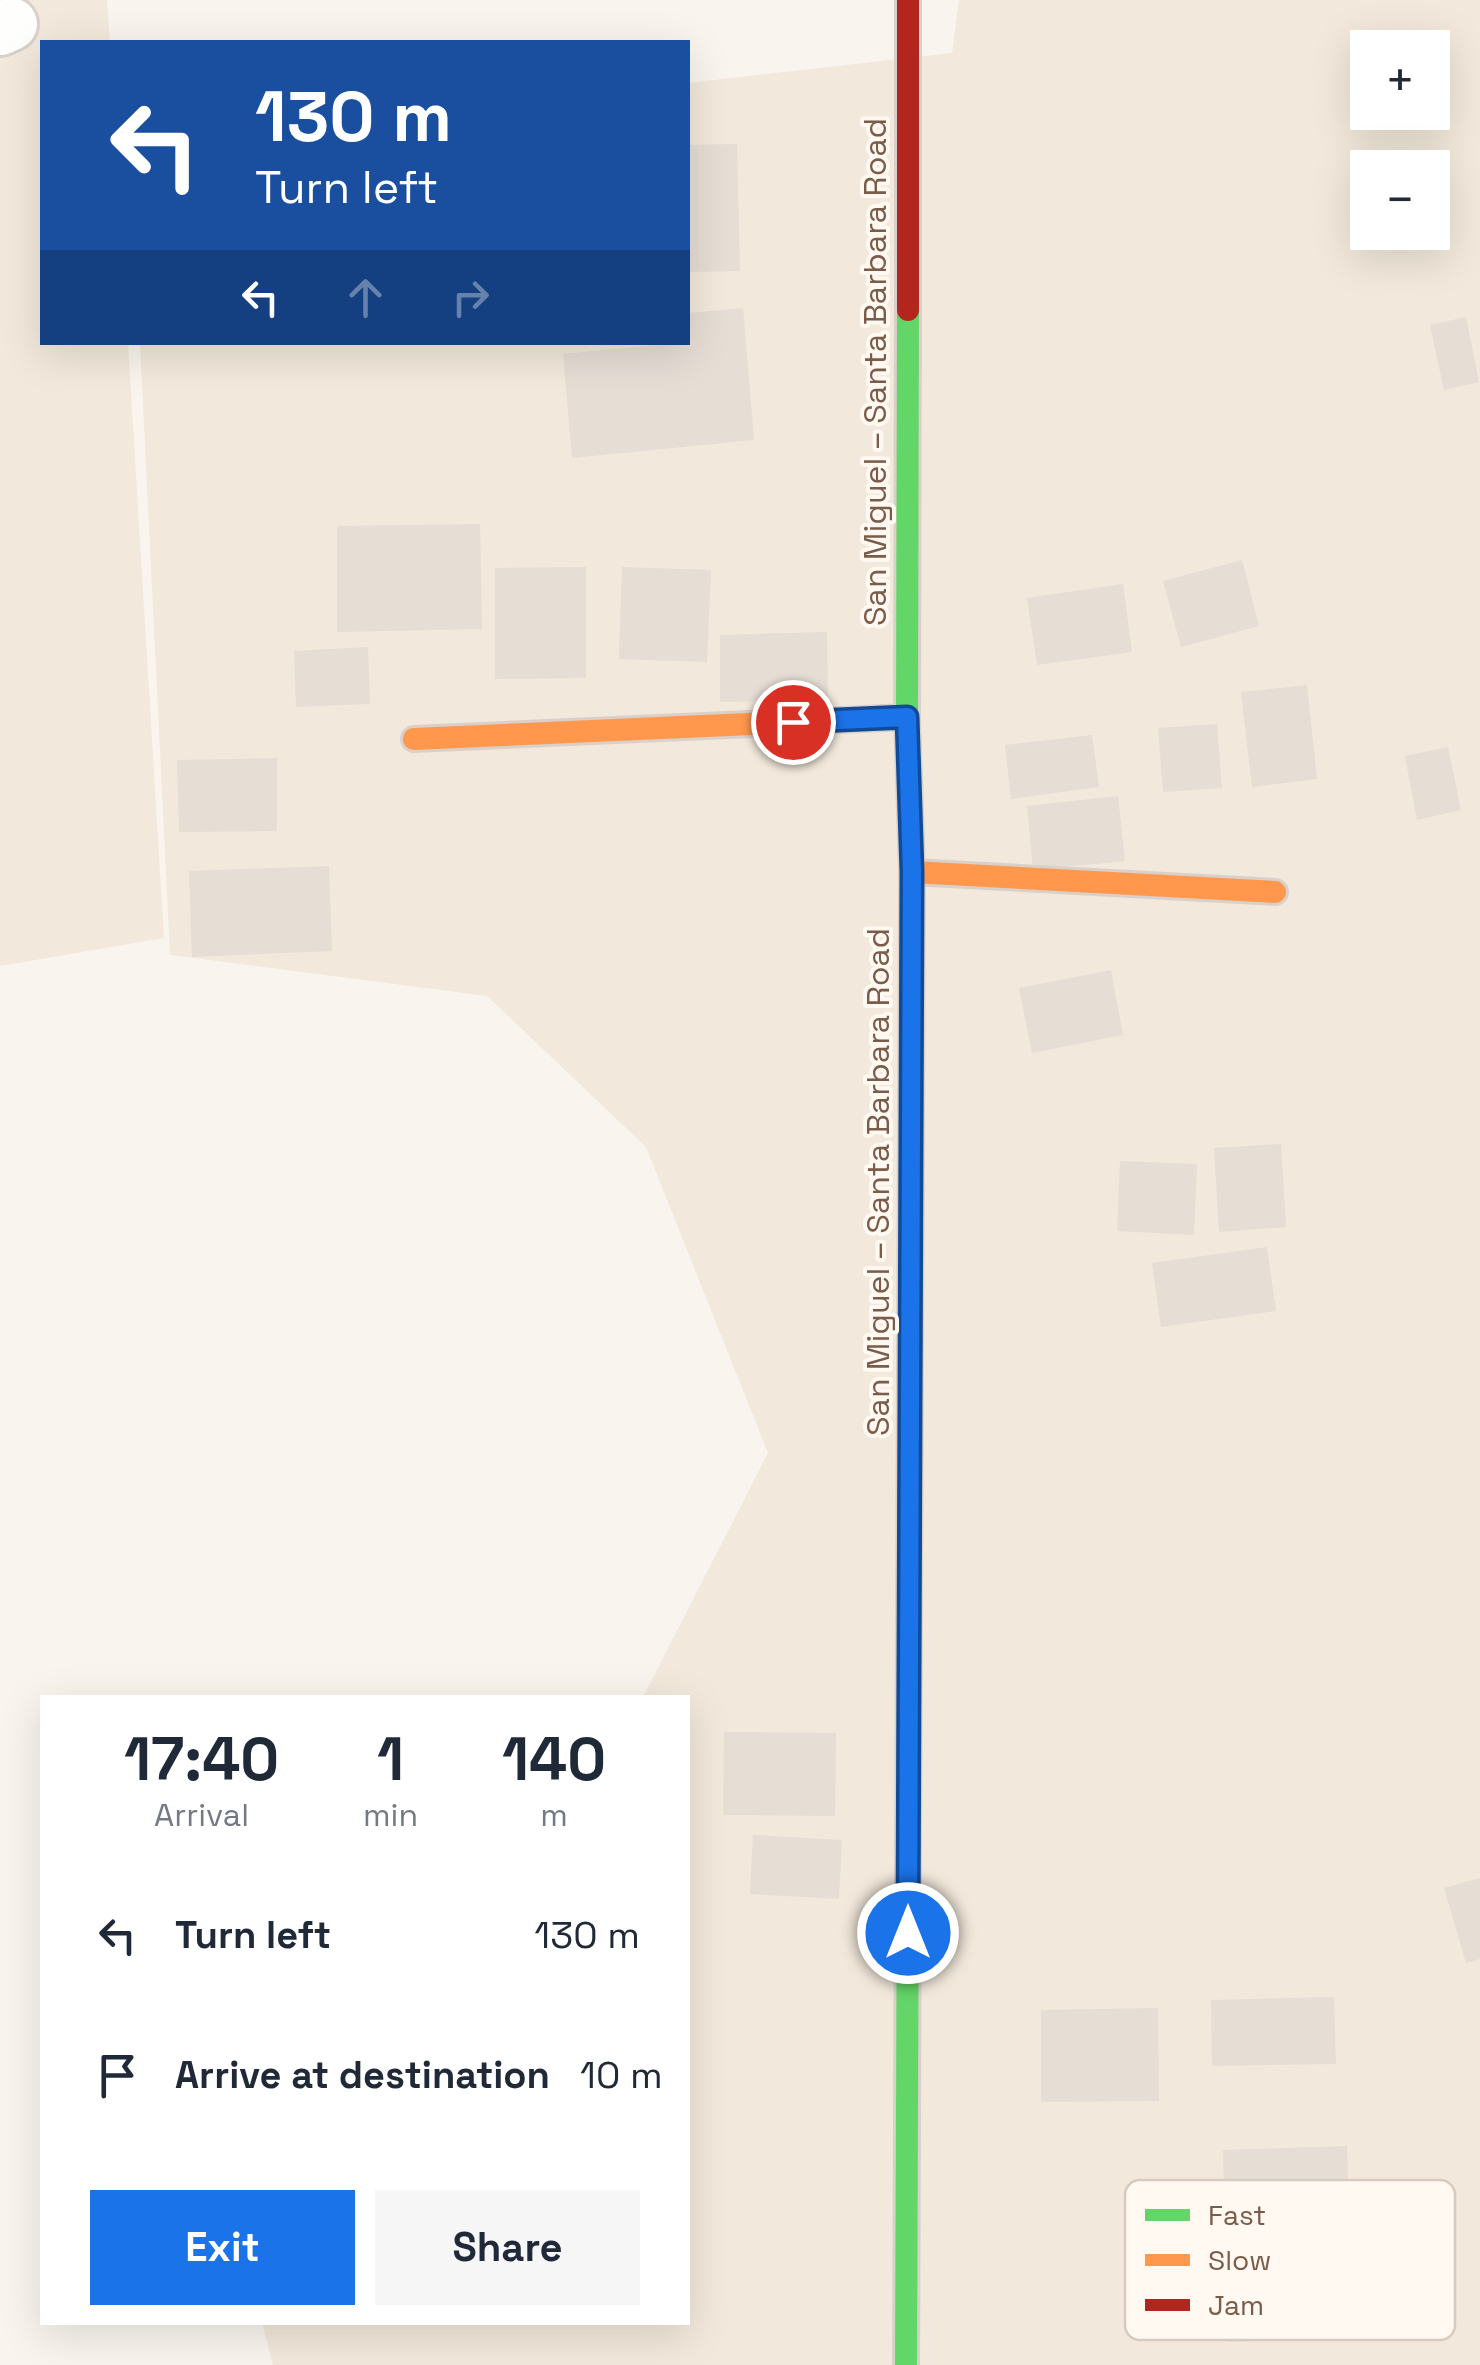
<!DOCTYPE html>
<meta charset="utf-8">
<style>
body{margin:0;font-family:"Space Grotesk",sans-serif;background:#f6f6f7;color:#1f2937;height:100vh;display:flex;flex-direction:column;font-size:38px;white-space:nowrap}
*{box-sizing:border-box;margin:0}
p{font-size:32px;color:#747a83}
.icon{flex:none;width:55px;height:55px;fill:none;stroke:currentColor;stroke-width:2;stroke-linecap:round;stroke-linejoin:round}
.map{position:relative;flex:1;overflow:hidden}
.sheet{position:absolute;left:40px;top:1695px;width:650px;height:630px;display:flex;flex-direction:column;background:#fff;border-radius:0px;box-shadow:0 10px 40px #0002}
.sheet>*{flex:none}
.banner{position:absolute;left:40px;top:40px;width:650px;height:305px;border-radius:0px;box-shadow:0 10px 40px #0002;background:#1a4fa0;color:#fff;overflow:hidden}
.buttons{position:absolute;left:1350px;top:30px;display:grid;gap:20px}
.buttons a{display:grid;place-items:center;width:100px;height:100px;border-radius:0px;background:#fff;box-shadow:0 10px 40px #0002;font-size:50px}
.pin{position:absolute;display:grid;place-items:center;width:85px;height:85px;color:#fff;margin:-42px;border:5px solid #fff;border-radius:50%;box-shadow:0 2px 10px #0007}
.me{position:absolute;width:110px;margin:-55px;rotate:0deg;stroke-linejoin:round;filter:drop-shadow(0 0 8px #0008)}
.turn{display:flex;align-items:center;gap:35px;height:210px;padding:0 50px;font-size:45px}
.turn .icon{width:130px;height:130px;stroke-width:2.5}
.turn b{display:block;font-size:70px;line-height:85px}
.lanes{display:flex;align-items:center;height:95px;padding:0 50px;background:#0003;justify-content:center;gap:50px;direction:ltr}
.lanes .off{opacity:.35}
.eta{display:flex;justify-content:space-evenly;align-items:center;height:170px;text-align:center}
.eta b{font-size:60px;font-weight:700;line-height:70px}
.button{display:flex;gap:20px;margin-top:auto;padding:20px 50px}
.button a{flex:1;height:115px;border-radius:0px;background:#1a73e8;color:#fff;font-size:40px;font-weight:700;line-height:115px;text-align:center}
.button a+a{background:#f6f6f7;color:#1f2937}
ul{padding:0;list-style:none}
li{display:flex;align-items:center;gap:30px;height:140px;padding:0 50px}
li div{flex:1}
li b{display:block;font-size:38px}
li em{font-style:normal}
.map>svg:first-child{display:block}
.residential{fill:#f2e8db;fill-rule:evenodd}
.building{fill:#e6ddd5}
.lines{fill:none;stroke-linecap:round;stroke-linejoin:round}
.street-casing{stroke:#d8d0ca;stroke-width:58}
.fast-casing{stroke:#d9d0ca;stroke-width:28}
.slow-casing{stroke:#d9d0ca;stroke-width:28}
.jam-casing{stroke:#d9d0ca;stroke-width:28}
.street{stroke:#fefefc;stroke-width:52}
.fast{stroke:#63d668;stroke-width:22}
.slow{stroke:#ff974d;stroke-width:22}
.jam{stroke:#b3261e;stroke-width:22}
.route-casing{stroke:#114b97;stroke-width:25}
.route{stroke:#1a73e8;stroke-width:18}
.labels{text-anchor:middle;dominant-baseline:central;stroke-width:8;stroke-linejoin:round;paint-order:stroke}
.street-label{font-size:32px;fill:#7b5b4a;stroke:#fff9f1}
.key{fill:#fff9f1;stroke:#d7cabf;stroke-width:2.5}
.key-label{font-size:28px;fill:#7b5b4a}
</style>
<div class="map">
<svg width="1480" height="2365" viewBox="0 0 1480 2365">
<rect width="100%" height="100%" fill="#f9f5ee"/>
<path class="residential" d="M 0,0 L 107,0 L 110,42 L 42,42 L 42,342 L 128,343 L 164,938 L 0,966 Z
M 959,0 L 1480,0 L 1480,2365 L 273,2365 L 262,2323 L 688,2322 L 688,1698 L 643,1697 L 768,1453 L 646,1147 L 487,996 L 170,955 L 140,343 L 688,342 L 688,83 L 952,53 ZM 1368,48 L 1432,48 L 1432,112 L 1368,112 ZM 1368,168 L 1432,168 L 1432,232 L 1368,232 Z"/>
<path class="building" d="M 737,144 L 740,271 L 688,272 L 688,145 Z
M 743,308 L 754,440 L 572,458 L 563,354 L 688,342 L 688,313 Z
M 1466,317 L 1479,382 L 1444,390 L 1430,325 Z
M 480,524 L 482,629 L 337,632 L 337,526 Z
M 1242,560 L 1259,626 L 1181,647 L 1163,581 Z
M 586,567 L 586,678 L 495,679 L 495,568 Z
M 622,567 L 711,570 L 707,662 L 619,659 Z
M 1123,584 L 1132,652 L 1037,665 L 1027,598 Z
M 827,632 L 828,700 L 720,702 L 720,635 Z
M 368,647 L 370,704 L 296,707 L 294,651 Z
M 1307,685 L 1317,779 L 1252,787 L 1241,692 Z
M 1217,724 L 1222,788 L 1163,792 L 1158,728 Z
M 1092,735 L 1099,787 L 1011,799 L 1005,745 Z
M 1448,747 L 1461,810 L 1417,820 L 1405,756 Z
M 277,758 L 277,831 L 179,832 L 177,760 Z
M 1118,796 L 1125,861 L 1033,870 L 1027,806 Z
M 329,866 L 332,951 L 192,957 L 189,871 Z
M 1111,970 L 1123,1035 L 1032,1053 L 1019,988 Z
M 1281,1144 L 1286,1227 L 1219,1232 L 1214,1148 Z
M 1120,1161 L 1197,1164 L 1194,1235 L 1117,1231 Z
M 1267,1247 L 1276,1311 L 1161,1327 L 1152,1263 Z
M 724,1732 L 836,1733 L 835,1816 L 723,1815 Z
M 753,1835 L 842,1840 L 839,1899 L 750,1894 Z
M 1480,1878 L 1480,1959 L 1466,1963 L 1444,1888 Z
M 1334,1997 L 1336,2064 L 1212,2066 L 1211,2000 Z
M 1158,2008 L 1159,2101 L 1041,2102 L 1041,2010 Z
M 1347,2146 L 1352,2338 L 1228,2342 L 1223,2150 Z"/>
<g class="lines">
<g class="street-casing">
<path id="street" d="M 0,29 L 11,24"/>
</g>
<g class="fast-casing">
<path id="fast" d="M 908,310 L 907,717 L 912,872 L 911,1128
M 906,2365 L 909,1612"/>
</g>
<g class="slow-casing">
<path id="slow" d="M 414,739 L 907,717
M 912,872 L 1275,892"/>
</g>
<g class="jam-casing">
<path id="jam" d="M 908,310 L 908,0
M 909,1612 L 911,1128"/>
</g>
<use href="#street" class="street"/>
<use href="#fast" class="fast"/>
<use href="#slow" class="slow"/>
<use href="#jam" class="jam"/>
</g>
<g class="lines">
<g class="route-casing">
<path id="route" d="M 793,722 L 907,717 L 912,872 L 908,1933"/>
</g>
<use href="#route" class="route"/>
</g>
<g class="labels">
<g class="street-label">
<text transform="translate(875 372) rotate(-90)">San Miguel – Santa Barbara Road</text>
<text transform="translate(878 1182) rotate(-90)">San Miguel – Santa Barbara Road</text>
</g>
</g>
<rect x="1125" y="2180" width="330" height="160" rx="15" class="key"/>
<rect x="1145" y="2209" width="45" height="12" fill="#63d668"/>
<rect x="1145" y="2254" width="45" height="12" fill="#ff974d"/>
<rect x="1145" y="2299" width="45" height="12" fill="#b3261e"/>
<g class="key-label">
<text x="1208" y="2225">Fast</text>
<text x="1208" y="2270">Slow</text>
<text x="1208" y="2315">Jam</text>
</g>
</svg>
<div class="buttons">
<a>+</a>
<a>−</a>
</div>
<div class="pin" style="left:793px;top:722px;background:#d93025"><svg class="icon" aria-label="arrive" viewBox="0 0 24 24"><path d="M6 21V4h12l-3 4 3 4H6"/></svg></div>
<svg class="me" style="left:908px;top:1933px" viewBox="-20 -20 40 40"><circle r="17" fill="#1a73e8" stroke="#fff" stroke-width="3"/><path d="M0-11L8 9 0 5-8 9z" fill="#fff"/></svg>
<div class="banner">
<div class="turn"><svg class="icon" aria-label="left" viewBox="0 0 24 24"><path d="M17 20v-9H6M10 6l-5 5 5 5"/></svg><div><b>130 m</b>Turn left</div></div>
<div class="lanes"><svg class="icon" aria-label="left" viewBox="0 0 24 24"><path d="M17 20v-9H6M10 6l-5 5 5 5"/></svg><svg class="icon off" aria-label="ahead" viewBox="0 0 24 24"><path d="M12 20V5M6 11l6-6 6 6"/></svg><svg class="icon off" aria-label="right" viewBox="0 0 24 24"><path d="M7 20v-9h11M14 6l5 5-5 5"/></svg></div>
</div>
<section class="sheet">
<div class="eta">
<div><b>17:40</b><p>Arrival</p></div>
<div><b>1</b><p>min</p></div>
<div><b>140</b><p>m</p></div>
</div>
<ul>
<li><svg class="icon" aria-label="left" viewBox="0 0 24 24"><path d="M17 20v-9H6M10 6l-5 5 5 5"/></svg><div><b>Turn left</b></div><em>130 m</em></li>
<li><svg class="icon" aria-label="arrive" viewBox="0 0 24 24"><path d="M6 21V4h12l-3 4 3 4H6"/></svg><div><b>Arrive at destination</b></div><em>10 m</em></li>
</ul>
<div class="button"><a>Exit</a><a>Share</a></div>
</section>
</div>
